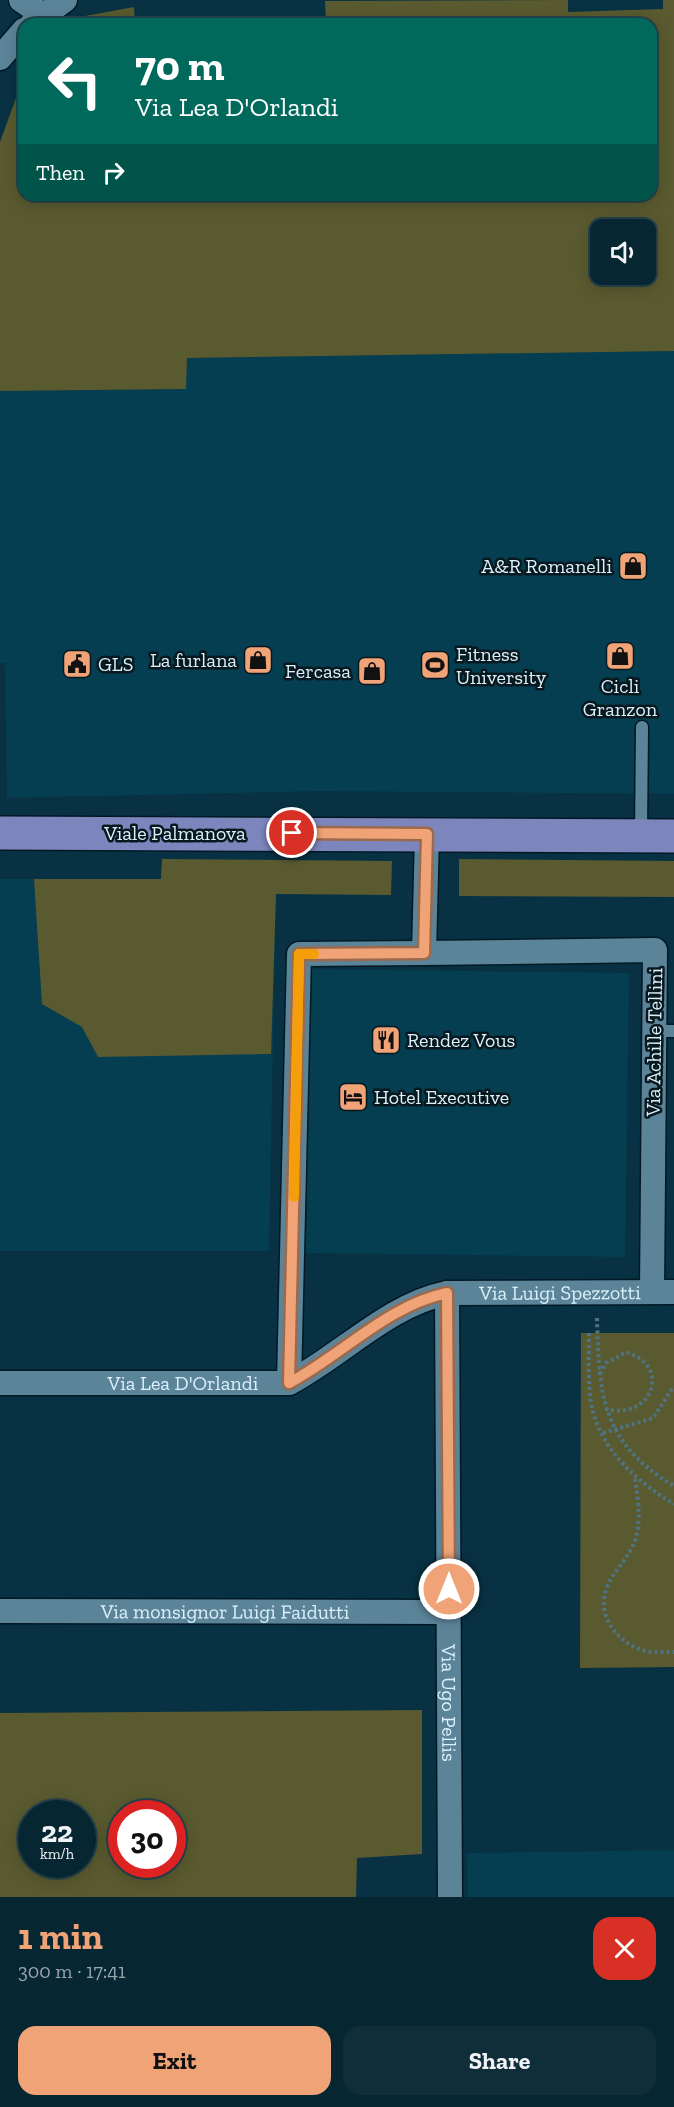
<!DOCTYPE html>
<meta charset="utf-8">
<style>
body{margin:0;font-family:"Zilla Slab",serif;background:#0f2e3a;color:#f1f3f6;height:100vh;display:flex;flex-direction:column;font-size:22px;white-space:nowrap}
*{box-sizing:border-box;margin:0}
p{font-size:20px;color:#98a5ac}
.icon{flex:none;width:33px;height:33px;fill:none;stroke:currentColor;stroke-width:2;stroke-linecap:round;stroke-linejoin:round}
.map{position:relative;height:1897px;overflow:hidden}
.drawer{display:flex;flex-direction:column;background:#062632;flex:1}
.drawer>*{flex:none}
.top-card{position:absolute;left:18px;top:18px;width:639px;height:183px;border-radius:18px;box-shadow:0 3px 15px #0003,0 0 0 2px #27434d;background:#00695c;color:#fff;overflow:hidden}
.tools{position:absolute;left:590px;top:219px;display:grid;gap:12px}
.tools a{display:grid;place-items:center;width:66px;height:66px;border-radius:12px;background:#062632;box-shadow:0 3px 15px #0003,0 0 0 2px #27434d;font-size:30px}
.speed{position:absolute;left:18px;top:1800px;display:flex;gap:12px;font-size:30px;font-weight:700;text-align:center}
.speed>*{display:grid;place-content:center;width:78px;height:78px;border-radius:50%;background:#062632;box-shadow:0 3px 15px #0003,0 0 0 2px #27434d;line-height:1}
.speed small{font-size:15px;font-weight:400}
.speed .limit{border:9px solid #d22;background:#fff;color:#111}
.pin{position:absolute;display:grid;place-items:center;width:51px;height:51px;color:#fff;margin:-26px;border:3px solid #fff;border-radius:50%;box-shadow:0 2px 6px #0007}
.me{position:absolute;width:66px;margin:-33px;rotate:0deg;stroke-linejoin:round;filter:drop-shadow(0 0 4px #0008)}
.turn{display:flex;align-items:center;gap:21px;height:126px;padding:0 18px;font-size:27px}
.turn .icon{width:78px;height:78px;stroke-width:2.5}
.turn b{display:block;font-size:42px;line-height:51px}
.then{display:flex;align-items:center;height:57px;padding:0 18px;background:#0003;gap:12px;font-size:22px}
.round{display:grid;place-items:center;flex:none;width:63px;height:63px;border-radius:18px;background:#0f2e3a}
.summary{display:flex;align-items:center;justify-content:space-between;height:102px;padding:0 18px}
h1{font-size:36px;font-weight:700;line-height:45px;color:#efa377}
.primary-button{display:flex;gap:12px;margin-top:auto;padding:12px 18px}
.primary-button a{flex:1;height:69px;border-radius:18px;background:#efa377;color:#111;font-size:24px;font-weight:700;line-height:69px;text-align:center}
.primary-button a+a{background:#0f2e3a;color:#f1f3f6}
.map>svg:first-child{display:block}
.built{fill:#053d51}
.green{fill:#595a2f;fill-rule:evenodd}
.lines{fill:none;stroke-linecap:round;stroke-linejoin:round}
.lane-casing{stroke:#001925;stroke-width:15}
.street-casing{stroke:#001925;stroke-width:27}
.primary-casing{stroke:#001925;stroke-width:36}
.path{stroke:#507382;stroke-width:4;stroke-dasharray:3 3;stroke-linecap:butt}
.lane{stroke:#5c8498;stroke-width:12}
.street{stroke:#5c8498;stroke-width:24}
.primary{stroke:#7d85bd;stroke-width:33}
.route-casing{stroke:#9b6a4d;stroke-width:15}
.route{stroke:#efa377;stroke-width:10}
.slow{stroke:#f59e0b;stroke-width:10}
.labels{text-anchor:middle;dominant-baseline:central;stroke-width:5;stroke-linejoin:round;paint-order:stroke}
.poi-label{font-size:20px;fill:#dbf0fb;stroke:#07181f;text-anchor:start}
.street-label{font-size:20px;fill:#dbf0fb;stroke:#07181f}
</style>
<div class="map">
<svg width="674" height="1897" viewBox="0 0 674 1897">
<rect width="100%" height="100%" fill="#083243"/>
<path class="built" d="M 674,351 L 674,794 L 319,791 L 7,798 L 5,663 L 0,663 L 0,391 L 186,389 L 186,358 Z
M 0,879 L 276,879 L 269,1251 L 0,1251 Z
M 311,969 L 629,973 L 625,1257 L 306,1253 Z
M 674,1850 L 674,1897 L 468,1897 L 467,1853 Z"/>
<path class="green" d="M 568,0 L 568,12 L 663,9 L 663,0 L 674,0 L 674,351 L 187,358 L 186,389 L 0,391 L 0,142 L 24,76 L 24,195 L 651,195 L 651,24 L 310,24 L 326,23 L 325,1 ZM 600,230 L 645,230 L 645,274 L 600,274 Z
M 134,7 L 135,24 L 69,24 L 85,16 Z
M 162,859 L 392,861 L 391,895 L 276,894 L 271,1054 L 98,1057 L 82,1027 L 42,1004 L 34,879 L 161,879 Z
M 459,859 L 674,861 L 674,897 L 459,896 Z
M 581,1333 L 674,1333 L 674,1667 L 580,1668 Z
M 422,1710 L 422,1854 L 357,1858 L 356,1897 L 0,1897 L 0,1713 ZM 32,1814 L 82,1814 L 82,1864 L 32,1864 ZM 122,1814 L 172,1814 L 172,1864 L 122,1864 Z"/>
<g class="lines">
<g class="lane-casing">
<path id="lane" d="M 641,834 L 642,727
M 654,1031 L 674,1031"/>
</g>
<g class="street-casing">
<g id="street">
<path d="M 21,0 L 43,15"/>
<path d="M 32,24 L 65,0"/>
<path d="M 0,58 L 24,30"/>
<path d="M 427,834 L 424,953 L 655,950 L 652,1292"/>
<path id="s1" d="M 447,1293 L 450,1897"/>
<path id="s2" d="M 0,1383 L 289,1383 C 342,1355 388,1305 447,1293 L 674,1292"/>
<path d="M 289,1383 L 299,954 L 424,953"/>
<path id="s3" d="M 0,1611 L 449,1612"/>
</g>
</g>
<g class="primary-casing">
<path id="primary" d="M 0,833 L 674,836"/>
</g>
<path class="path" d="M 597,1318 C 599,1395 601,1442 674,1486
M 589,1333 C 589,1354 588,1374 590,1394 C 594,1444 634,1480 674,1504
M 600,1374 L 606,1363 L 626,1352 C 674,1367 650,1421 606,1409
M 603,1433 L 653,1418 L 674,1386
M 635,1479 C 638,1498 641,1519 636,1538 C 630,1558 612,1571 606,1590 C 597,1616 617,1642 642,1650 C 651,1653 664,1652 674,1652"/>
<use href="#lane" class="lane"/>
<use href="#street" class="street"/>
<use href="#primary" class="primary"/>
</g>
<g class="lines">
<g class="route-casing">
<path id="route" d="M 292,833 L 427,834 L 424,953 L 299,954 L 289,1383 C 342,1355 388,1305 447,1293 L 449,1589"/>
</g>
<use href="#route" class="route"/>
<path class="slow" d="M 294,1197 L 299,954 L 314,954"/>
</g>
<defs>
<g id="shop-square" transform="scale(1.5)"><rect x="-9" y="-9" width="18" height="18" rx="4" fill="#efa377" stroke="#07181f"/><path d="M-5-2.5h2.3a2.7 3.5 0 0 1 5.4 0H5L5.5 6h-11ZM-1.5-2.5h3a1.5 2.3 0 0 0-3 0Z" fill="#111"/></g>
<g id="civic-square" transform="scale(1.5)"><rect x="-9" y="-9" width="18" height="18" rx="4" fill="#efa377" stroke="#07181f"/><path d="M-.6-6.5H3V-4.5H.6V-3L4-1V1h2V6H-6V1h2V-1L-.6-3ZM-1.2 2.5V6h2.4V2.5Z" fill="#111"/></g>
<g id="stadium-square" transform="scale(1.5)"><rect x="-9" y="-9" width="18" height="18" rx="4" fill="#efa377" stroke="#07181f"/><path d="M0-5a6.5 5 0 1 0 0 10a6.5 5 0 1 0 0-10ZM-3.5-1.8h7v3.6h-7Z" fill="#111"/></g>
<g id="restaurant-square" transform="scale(1.5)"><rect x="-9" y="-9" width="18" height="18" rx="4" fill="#efa377" stroke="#07181f"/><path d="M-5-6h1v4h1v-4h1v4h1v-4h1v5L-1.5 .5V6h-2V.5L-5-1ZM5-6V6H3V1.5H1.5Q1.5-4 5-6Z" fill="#111"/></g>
<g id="hotel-square" transform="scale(1.5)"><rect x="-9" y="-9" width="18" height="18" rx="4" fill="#efa377" stroke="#07181f"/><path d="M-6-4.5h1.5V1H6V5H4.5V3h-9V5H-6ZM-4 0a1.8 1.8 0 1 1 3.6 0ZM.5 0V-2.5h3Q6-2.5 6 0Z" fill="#111"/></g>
</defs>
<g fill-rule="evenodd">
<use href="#shop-square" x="633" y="566"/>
<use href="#shop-square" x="620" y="656"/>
<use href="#shop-square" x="258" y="660"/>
<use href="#civic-square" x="77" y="664"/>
<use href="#stadium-square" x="435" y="665"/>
<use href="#shop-square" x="372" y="671"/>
<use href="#restaurant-square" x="386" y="1040"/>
<use href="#hotel-square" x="353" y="1097"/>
</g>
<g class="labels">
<g class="poi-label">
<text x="612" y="566" text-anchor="end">A&amp;R Romanelli</text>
<text x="456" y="654">Fitness<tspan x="456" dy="23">University</tspan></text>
<text x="237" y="660" text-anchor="end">La furlana</text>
<text x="98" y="664">GLS</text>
<text x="351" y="671" text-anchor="end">Fercasa</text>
<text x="620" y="686" text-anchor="middle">Cicli<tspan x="620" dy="23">Granzon</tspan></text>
<text x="407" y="1040">Rendez Vous</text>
<text x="374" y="1097">Hotel Executive</text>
</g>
<g class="street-label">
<text x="175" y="833">Viale Palmanova</text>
<text transform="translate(654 1042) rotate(-89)">Via Achille Tellini</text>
<text stroke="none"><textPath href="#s2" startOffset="585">Via Luigi Spezzotti</textPath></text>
<text stroke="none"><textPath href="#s2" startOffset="183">Via Lea D'Orlandi</textPath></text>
<text stroke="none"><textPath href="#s3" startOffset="225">Via monsignor Luigi Faidutti</textPath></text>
<text stroke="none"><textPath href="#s1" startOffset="410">Via Ugo Pellis</textPath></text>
</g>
</g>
</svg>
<div class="tools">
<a><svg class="icon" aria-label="sound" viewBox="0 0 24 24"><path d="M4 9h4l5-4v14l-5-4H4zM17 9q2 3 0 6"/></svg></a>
</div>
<div class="speed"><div>22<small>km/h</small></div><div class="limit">30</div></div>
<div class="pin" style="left:292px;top:833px;background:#d93025"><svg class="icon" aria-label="arrive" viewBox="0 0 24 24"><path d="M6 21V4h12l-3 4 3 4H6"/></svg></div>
<svg class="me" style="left:449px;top:1589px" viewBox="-20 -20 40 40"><circle r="17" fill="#efa377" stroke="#fff" stroke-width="3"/><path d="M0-11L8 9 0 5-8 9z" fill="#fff"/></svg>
<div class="top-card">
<div class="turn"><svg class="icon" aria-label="left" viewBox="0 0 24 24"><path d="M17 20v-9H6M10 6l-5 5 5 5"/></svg><div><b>70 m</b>Via Lea D'Orlandi</div></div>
<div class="then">Then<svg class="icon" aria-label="right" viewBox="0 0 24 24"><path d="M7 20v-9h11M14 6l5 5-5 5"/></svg></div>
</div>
</div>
<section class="drawer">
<div class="summary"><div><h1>1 min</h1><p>300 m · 17:41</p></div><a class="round" style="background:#d93025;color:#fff"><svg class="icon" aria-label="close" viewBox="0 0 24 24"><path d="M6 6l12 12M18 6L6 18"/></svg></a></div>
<div class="primary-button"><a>Exit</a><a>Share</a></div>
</section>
